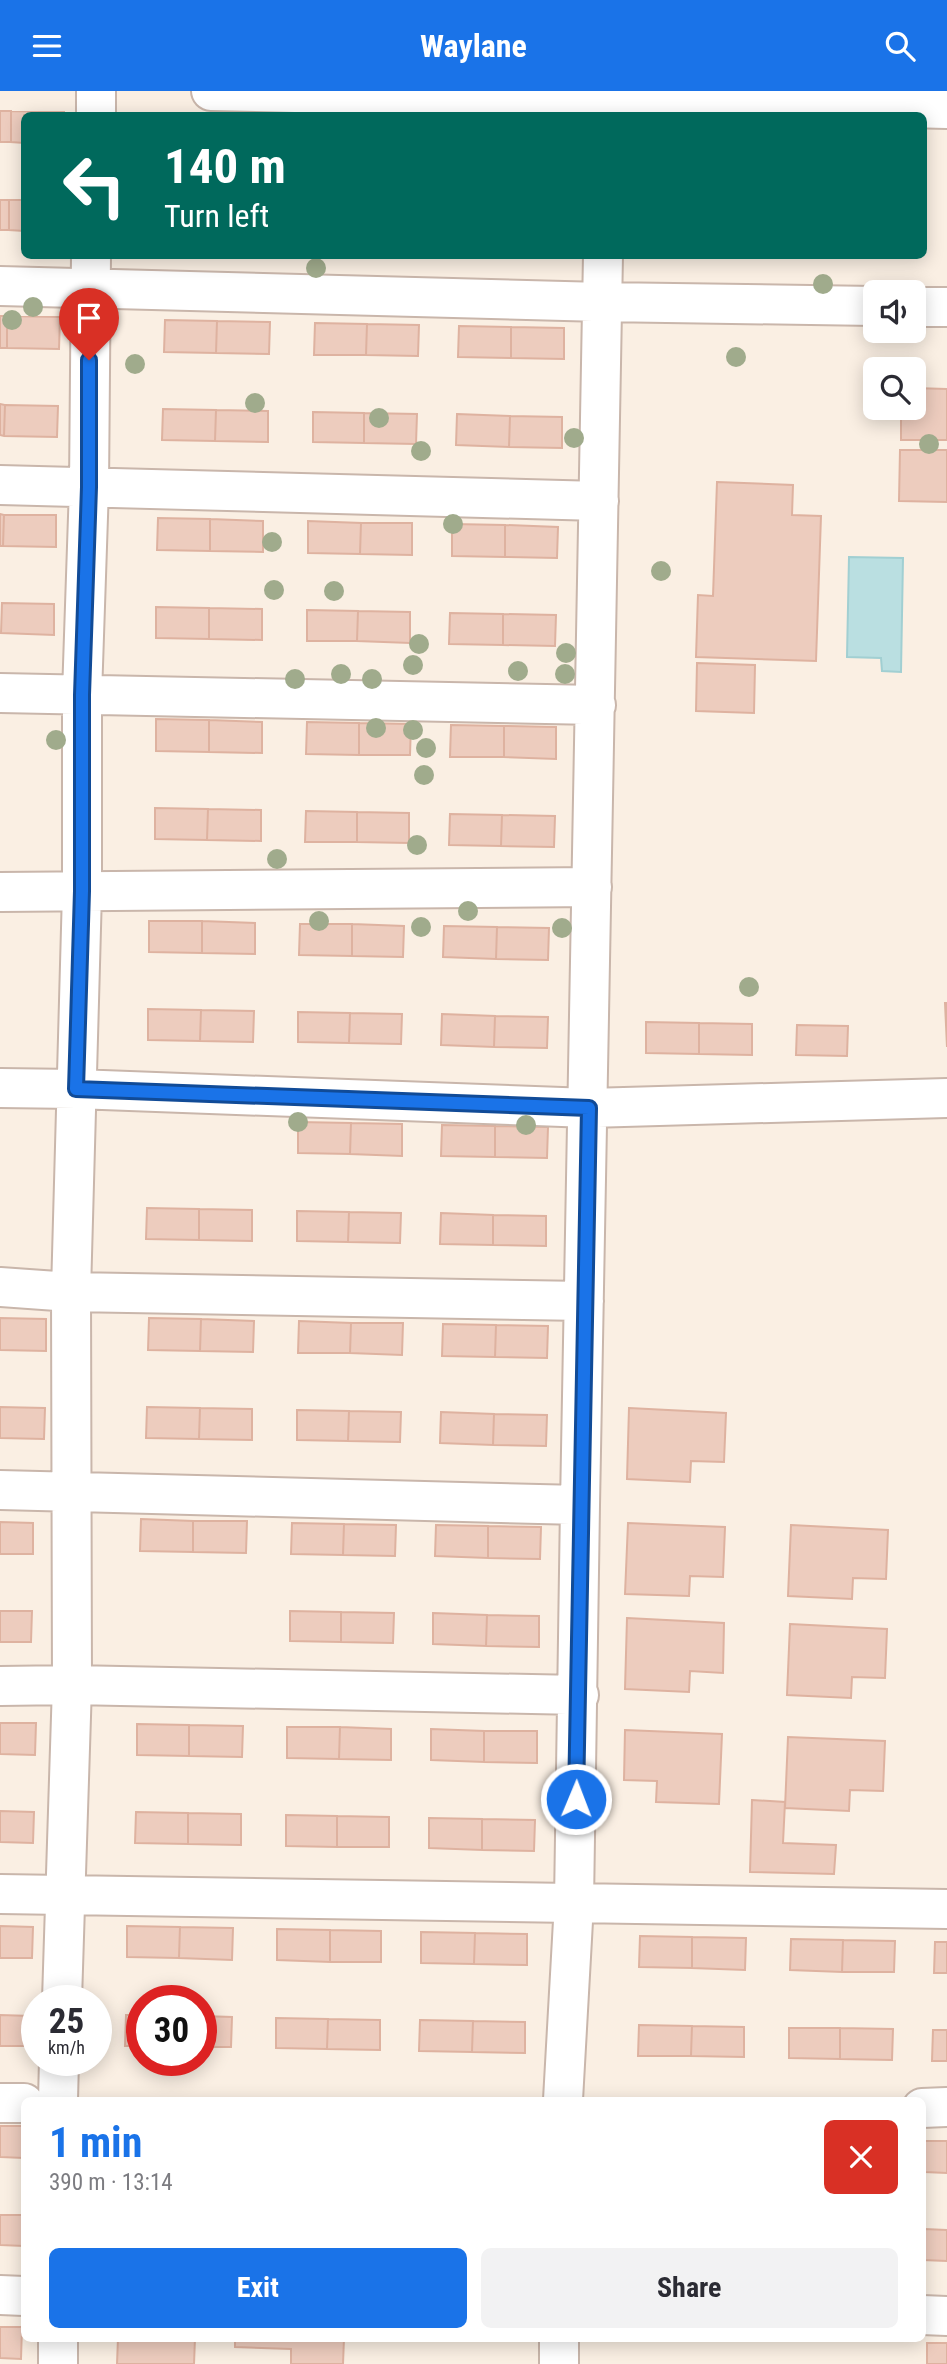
<!DOCTYPE html>
<meta charset="utf-8">
<style>
body{margin:0;font-family:"Roboto Condensed",sans-serif;background:#f2f2f3;color:#2b2b33;height:100vh;display:flex;flex-direction:column;font-size:26px;white-space:nowrap}
*{box-sizing:border-box;margin:0}
p{font-size:23px;color:#7c7c81}
.icon{flex:none;width:38px;height:38px;fill:none;stroke:currentColor;stroke-width:2;stroke-linecap:round;stroke-linejoin:round}
.map{position:relative;flex:1;overflow:hidden}
.panel{position:absolute;left:21px;top:2006px;width:905px;height:245px;display:flex;flex-direction:column;background:#fff;border-radius:10px;box-shadow:0 4px 18px #0003}
.panel>*{flex:none}
.hud{position:absolute;left:21px;top:21px;width:906px;height:147px;border-radius:10px;box-shadow:0 4px 18px #0003;background:#00695c;color:#fff;overflow:hidden}
.fabs{position:absolute;left:863px;top:189px;display:grid;gap:14px}
.fabs a{display:grid;place-items:center;width:63px;height:63px;border-radius:10px;background:#fff;box-shadow:0 4px 18px #0003;font-size:35px}
.speed{position:absolute;left:21px;top:1894px;display:flex;gap:14px;font-size:35px;font-weight:700;text-align:center}
.speed>*{display:grid;place-content:center;width:91px;height:91px;border-radius:50%;background:#fff;box-shadow:0 4px 18px #0003;line-height:1}
.speed small{font-size:18px;font-weight:400}
.speed .limit{border:10px solid #d22;background:#fff;color:#111}
.pin{position:absolute;display:grid;place-items:center;width:60px;height:60px;color:#fff;margin:-72px -30px;border-radius:50% 50% 50% 0;rotate:-45deg;box-shadow:0 0 7px #0007}
.pin .icon{rotate:45deg}
.me{position:absolute;width:77px;margin:-38px;rotate:1deg;stroke-linejoin:round;filter:drop-shadow(0 0 5px #0008)}
.turn{display:flex;align-items:center;gap:24px;height:147px;padding:0 28px;font-size:32px}
.turn .icon{width:91px;height:91px;stroke-width:2.5}
.turn b{display:block;font-size:49px;line-height:60px}
.round{display:grid;place-items:center;flex:none;width:74px;height:74px;border-radius:10px;background:#f2f2f3}
.summary{display:flex;align-items:center;justify-content:space-between;height:119px;padding:0 28px}
h1{font-size:42px;font-weight:700;line-height:52px;color:#1a73e8}
.action{display:flex;gap:14px;margin-top:auto;padding:14px 28px}
.action a{flex:1;height:80px;border-radius:10px;background:#1a73e8;color:#fff;font-size:28px;font-weight:700;line-height:80px;text-align:center}
.action a+a{background:#f2f2f3;color:#2b2b33}
header{display:flex;justify-content:space-between;align-items:center;height:91px;padding:0 28px;background:#1a73e8;color:#fff;font-size:32px;font-weight:700}
.map>svg:first-child{display:block}
.water{fill:#badfe1;stroke:#a1cfd2;stroke-width:2}
.building{fill:#edccbe;stroke:#deb2a0;stroke-width:2}
.lines{fill:none;stroke-linecap:round;stroke-linejoin:round}
.minor-casing{stroke:#c9b6ab;stroke-width:42}
.minor{stroke:#fff;stroke-width:38}
.tree{fill:#a0ab8c}
.route-casing{stroke:#114b97;stroke-width:18}
.route{stroke:#1a73e8;stroke-width:12}
</style>
<header><svg class="icon" aria-label="menu" viewBox="0 0 24 24"><path d="M4 6h16M4 12h16M4 18h16"/></svg>Waylane<svg class="icon" aria-label="search" viewBox="0 0 24 24"><circle cx="10" cy="10" r="6"/><path d="M15 15l6 6"/></svg></header>
<div class="map">
<svg width="947" height="2273" viewBox="0 0 947 2273">
<rect width="100%" height="100%" fill="#faefe3"/>
<path class="water" d="M 849,466 L 903,467 L 901,581 L 882,580 L 881,567 L 847,566 Z"/>
<path class="building" d="M 0,20 L 11,20 L 11,51 L 0,51 Z
M 11,20 L 64,21 L 64,24 L 24,24 L 24,52 L 11,51 Z
M 924,43 L 926,43 L 926,74 L 924,74 Z
M 0,109 L 9,109 L 9,139 L 0,139 Z
M 9,109 L 24,109 L 24,140 L 9,139 Z
M 0,225 L 7,225 L 7,257 L 0,257 Z
M 7,225 L 60,226 L 59,258 L 7,257 Z
M 165,229 L 217,230 L 216,262 L 164,261 Z
M 217,230 L 270,231 L 269,263 L 216,262 Z
M 315,232 L 367,233 L 366,264 L 314,264 Z
M 367,233 L 419,234 L 418,265 L 366,264 Z
M 459,235 L 511,236 L 511,267 L 458,266 Z
M 511,236 L 564,237 L 564,268 L 511,267 Z
M 914,297 L 947,298 L 947,349 L 901,349 L 901,317 L 914,317 Z
M 0,313 L 5,314 L 4,345 L 0,344 Z
M 5,314 L 58,315 L 57,346 L 4,345 Z
M 163,318 L 216,319 L 215,350 L 162,349 Z
M 216,319 L 268,320 L 268,351 L 215,350 Z
M 313,321 L 364,322 L 364,352 L 313,351 Z
M 364,322 L 417,323 L 416,353 L 364,352 Z
M 457,323 L 510,325 L 509,356 L 456,354 Z
M 510,325 L 562,326 L 562,357 L 509,356 Z
M 900,359 L 947,359 L 947,411 L 899,410 Z
M 717,391 L 793,394 L 792,424 L 821,425 L 816,570 L 696,566 L 698,504 L 713,505 Z
M 0,423 L 4,424 L 3,455 L 0,455 Z
M 4,424 L 56,424 L 56,456 L 3,455 Z
M 158,427 L 210,428 L 210,460 L 157,459 Z
M 210,428 L 263,430 L 263,461 L 210,460 Z
M 308,430 L 361,432 L 360,463 L 308,462 Z
M 361,432 L 412,432 L 412,464 L 360,463 Z
M 452,433 L 505,434 L 505,466 L 452,465 Z
M 505,434 L 558,436 L 557,467 L 505,466 Z
M 2,512 L 54,513 L 54,544 L 1,542 Z
M 156,516 L 209,517 L 209,548 L 156,547 Z
M 209,517 L 262,518 L 262,549 L 209,548 Z
M 307,519 L 358,520 L 357,550 L 307,550 Z
M 358,520 L 410,521 L 410,552 L 357,550 Z
M 450,522 L 503,523 L 503,554 L 449,553 Z
M 503,523 L 556,524 L 555,555 L 503,554 Z
M 697,572 L 755,574 L 754,622 L 696,620 Z
M 156,628 L 209,629 L 209,661 L 156,660 Z
M 209,629 L 262,631 L 262,662 L 209,661 Z
M 307,631 L 359,632 L 359,664 L 306,663 Z
M 359,632 L 411,633 L 410,664 L 359,664 Z
M 451,634 L 504,635 L 504,666 L 450,666 Z
M 504,635 L 556,636 L 556,668 L 504,666 Z
M 155,717 L 208,718 L 207,749 L 155,748 Z
M 208,718 L 261,719 L 261,750 L 207,749 Z
M 306,720 L 357,721 L 357,751 L 305,751 Z
M 357,721 L 409,722 L 409,752 L 357,751 Z
M 450,723 L 502,724 L 501,755 L 449,754 Z
M 502,724 L 555,725 L 554,756 L 501,755 Z
M 149,830 L 202,830 L 202,862 L 149,861 Z
M 202,830 L 255,832 L 255,863 L 202,862 Z
M 300,833 L 352,833 L 352,865 L 299,864 Z
M 352,833 L 404,835 L 403,866 L 352,865 Z
M 444,835 L 497,836 L 496,868 L 443,866 Z
M 497,836 L 549,837 L 548,869 L 496,868 Z
M 945,912 L 947,912 L 947,956 Z
M 148,918 L 201,919 L 200,950 L 148,949 Z
M 201,919 L 254,920 L 253,951 L 200,950 Z
M 298,921 L 350,922 L 349,952 L 298,951 Z
M 350,922 L 402,923 L 401,953 L 349,952 Z
M 442,923 L 495,925 L 494,956 L 441,954 Z
M 495,925 L 548,926 L 547,957 L 494,956 Z
M 646,931 L 699,932 L 699,963 L 646,962 Z
M 699,932 L 752,933 L 752,964 L 699,963 Z
M 797,934 L 848,935 L 847,965 L 796,964 Z
M 298,1031 L 351,1032 L 350,1063 L 298,1062 Z
M 351,1032 L 402,1033 L 402,1065 L 350,1063 Z
M 442,1034 L 495,1035 L 495,1066 L 441,1065 Z
M 495,1035 L 548,1036 L 547,1067 L 495,1066 Z
M 147,1117 L 199,1118 L 199,1149 L 146,1148 Z
M 199,1118 L 252,1119 L 252,1150 L 199,1149 Z
M 297,1120 L 349,1121 L 348,1151 L 297,1150 Z
M 349,1121 L 401,1122 L 400,1152 L 348,1151 Z
M 441,1122 L 493,1124 L 493,1154 L 440,1153 Z
M 493,1124 L 546,1125 L 546,1155 L 493,1154 Z
M 0,1227 L 46,1228 L 46,1260 L 0,1259 Z
M 149,1227 L 201,1228 L 200,1260 L 148,1259 Z
M 201,1228 L 254,1230 L 253,1261 L 200,1260 Z
M 299,1230 L 351,1232 L 350,1262 L 298,1262 Z
M 351,1232 L 403,1232 L 402,1264 L 350,1262 Z
M 443,1233 L 496,1234 L 495,1266 L 442,1265 Z
M 496,1234 L 548,1235 L 547,1267 L 495,1266 Z
M 0,1316 L 45,1317 L 44,1348 L 0,1347 Z
M 147,1316 L 200,1317 L 199,1348 L 146,1347 Z
M 200,1317 L 252,1318 L 252,1349 L 199,1348 Z
M 629,1317 L 726,1322 L 724,1371 L 691,1370 L 690,1391 L 627,1388 Z
M 297,1319 L 349,1320 L 348,1350 L 297,1349 Z
M 349,1320 L 401,1321 L 400,1351 L 348,1350 Z
M 441,1321 L 494,1323 L 493,1354 L 440,1352 Z
M 494,1323 L 547,1324 L 546,1355 L 493,1354 Z
M 141,1428 L 193,1430 L 193,1461 L 140,1460 Z
M 193,1430 L 247,1430 L 246,1462 L 193,1461 Z
M 0,1431 L 33,1432 L 33,1463 L 0,1463 Z
M 292,1432 L 344,1433 L 343,1464 L 291,1463 Z
M 628,1432 L 725,1436 L 723,1486 L 690,1485 L 689,1505 L 625,1503 Z
M 344,1433 L 396,1434 L 395,1465 L 343,1464 Z
M 436,1434 L 488,1435 L 488,1467 L 435,1465 Z
M 791,1434 L 888,1439 L 886,1488 L 853,1487 L 852,1508 L 788,1505 Z
M 488,1435 L 541,1436 L 540,1468 L 488,1467 Z
M 0,1520 L 32,1520 L 31,1551 L 0,1551 Z
M 290,1520 L 341,1521 L 341,1551 L 290,1550 Z
M 341,1521 L 394,1522 L 393,1552 L 341,1551 Z
M 433,1522 L 487,1524 L 486,1555 L 433,1553 Z
M 487,1524 L 539,1525 L 539,1556 L 486,1555 Z
M 627,1527 L 724,1532 L 723,1582 L 690,1580 L 689,1601 L 625,1598 Z
M 790,1533 L 887,1538 L 885,1587 L 852,1586 L 851,1607 L 787,1604 Z
M 0,1632 L 36,1632 L 35,1664 L 0,1663 Z
M 137,1633 L 189,1634 L 189,1665 L 137,1664 Z
M 189,1634 L 243,1635 L 242,1666 L 189,1665 Z
M 287,1636 L 340,1636 L 339,1668 L 287,1667 Z
M 340,1636 L 391,1638 L 391,1669 L 339,1668 Z
M 431,1638 L 484,1640 L 484,1671 L 431,1669 Z
M 625,1639 L 722,1643 L 719,1713 L 656,1711 L 657,1690 L 624,1689 Z
M 484,1640 L 537,1640 L 537,1672 L 484,1671 Z
M 788,1646 L 885,1650 L 883,1700 L 850,1699 L 849,1720 L 785,1717 Z
M 752,1709 L 785,1711 L 783,1752 L 836,1754 L 834,1783 L 750,1781 Z
M 0,1720 L 34,1721 L 33,1752 L 0,1751 Z
M 136,1721 L 188,1722 L 188,1753 L 135,1752 Z
M 188,1722 L 241,1723 L 241,1754 L 188,1753 Z
M 286,1724 L 337,1725 L 337,1756 L 286,1755 Z
M 337,1725 L 389,1726 L 389,1756 L 337,1756 Z
M 429,1727 L 482,1728 L 482,1759 L 429,1757 Z
M 482,1728 L 535,1729 L 534,1760 L 482,1759 Z
M 0,1835 L 33,1836 L 32,1867 L 0,1867 Z
M 127,1835 L 180,1836 L 179,1867 L 127,1866 Z
M 180,1836 L 233,1837 L 232,1869 L 179,1867 Z
M 277,1838 L 330,1839 L 330,1871 L 277,1869 Z
M 330,1839 L 381,1840 L 381,1871 L 330,1871 Z
M 421,1841 L 475,1842 L 474,1873 L 421,1872 Z
M 475,1842 L 527,1843 L 527,1874 L 474,1873 Z
M 640,1845 L 692,1846 L 692,1877 L 639,1876 Z
M 692,1846 L 746,1847 L 745,1879 L 692,1877 Z
M 791,1848 L 843,1849 L 842,1881 L 790,1879 Z
M 843,1849 L 895,1850 L 894,1881 L 842,1881 Z
M 935,1851 L 947,1851 L 947,1882 L 934,1882 Z
M 0,1924 L 31,1925 L 31,1955 L 0,1955 Z
M 126,1924 L 142,1924 L 142,1955 L 125,1955 Z
M 201,1925 L 232,1926 L 231,1956 L 201,1956 Z
M 276,1927 L 328,1928 L 327,1958 L 276,1957 Z
M 328,1928 L 380,1929 L 380,1959 L 327,1958 Z
M 420,1929 L 473,1930 L 472,1961 L 419,1960 Z
M 473,1930 L 525,1931 L 525,1962 L 472,1961 Z
M 639,1934 L 692,1935 L 691,1965 L 638,1965 Z
M 692,1935 L 744,1936 L 744,1966 L 691,1965 Z
M 789,1937 L 840,1937 L 840,1968 L 789,1967 Z
M 840,1937 L 893,1938 L 892,1969 L 840,1968 Z
M 933,1939 L 947,1939 L 947,1970 L 932,1970 Z
M 0,2035 L 24,2035 L 24,2067 L 0,2066 Z
M 925,2050 L 947,2050 L 947,2082 L 925,2081 Z
M 0,2124 L 24,2124 L 24,2155 L 0,2154 Z
M 924,2138 L 947,2139 L 947,2170 L 923,2169 Z
M 0,2236 L 22,2236 L 21,2268 L 0,2267 Z
M 118,2247 L 195,2247 L 194,2273 L 117,2273 Z
M 235,2247 L 344,2247 L 343,2273 L 291,2273 L 291,2258 L 235,2256 Z
M 927,2252 L 947,2252 L 947,2273 L 927,2273 Z"/>
<g class="lines">
<g class="minor-casing">
<path id="minor" d="M 211,0 L 947,18
M 96,24 L 96,0
M 0,195 L 602,211 L 875,215
M 914,216 L 947,216
M 0,394 L 599,410
M 0,602 L 596,614
M 0,801 L 592,796
M 0,997 L 76,998 L 589,1017 L 947,1007
M 0,1196 L 71,1201 L 584,1210
M 0,1399 L 580,1414
M 0,1595 L 72,1594 L 579,1604
M 0,1803 L 947,1818
M 62,1909 L 72,1594 L 71,1201 L 82,801 L 82,604 L 89,396 L 91,164
M 58,2009 L 59,1969
M 563,2009 L 574,1812 L 580,1414 L 603,164
M 0,2012 L 24,2012
M 922,2017 L 947,2016
M 0,2204 L 24,2205
M 922,2224 L 947,2225
M 58,2247 L 58,2273
M 559,2247 L 559,2273"/>
</g>
<use href="#minor" class="minor"/>
</g>
<g class="tree">
<circle cx="316" cy="177" r="10"/>
<circle cx="823" cy="193" r="10"/>
<circle cx="33" cy="216" r="10"/>
<circle cx="12" cy="229" r="10"/>
<circle cx="736" cy="266" r="10"/>
<circle cx="135" cy="273" r="10"/>
<circle cx="255" cy="312" r="10"/>
<circle cx="379" cy="327" r="10"/>
<circle cx="574" cy="347" r="10"/>
<circle cx="929" cy="353" r="10"/>
<circle cx="421" cy="360" r="10"/>
<circle cx="453" cy="433" r="10"/>
<circle cx="272" cy="451" r="10"/>
<circle cx="661" cy="480" r="10"/>
<circle cx="274" cy="499" r="10"/>
<circle cx="334" cy="500" r="10"/>
<circle cx="419" cy="553" r="10"/>
<circle cx="566" cy="562" r="10"/>
<circle cx="413" cy="574" r="10"/>
<circle cx="518" cy="580" r="10"/>
<circle cx="341" cy="583" r="10"/>
<circle cx="565" cy="583" r="10"/>
<circle cx="295" cy="588" r="10"/>
<circle cx="372" cy="588" r="10"/>
<circle cx="376" cy="637" r="10"/>
<circle cx="413" cy="639" r="10"/>
<circle cx="56" cy="649" r="10"/>
<circle cx="426" cy="657" r="10"/>
<circle cx="424" cy="684" r="10"/>
<circle cx="417" cy="754" r="10"/>
<circle cx="277" cy="768" r="10"/>
<circle cx="468" cy="820" r="10"/>
<circle cx="319" cy="830" r="10"/>
<circle cx="421" cy="836" r="10"/>
<circle cx="562" cy="837" r="10"/>
<circle cx="749" cy="896" r="10"/>
<circle cx="298" cy="1031" r="10"/>
<circle cx="526" cy="1034" r="10"/>
</g>
<g class="lines">
<g class="route-casing">
<path id="route" d="M 89,269 L 89,396 L 82,604 L 82,800 L 76,998 L 589,1017 L 576,1708"/>
</g>
<use href="#route" class="route"/>
</g>
</svg>
<div class="fabs">
<a><svg class="icon" aria-label="sound" viewBox="0 0 24 24"><path d="M4 9h4l5-4v14l-5-4H4zM17 9q2 3 0 6"/></svg></a>
<a><svg class="icon" aria-label="search" viewBox="0 0 24 24"><circle cx="10" cy="10" r="6"/><path d="M15 15l6 6"/></svg></a>
</div>
<div class="speed"><div>25<small>km/h</small></div><div class="limit">30</div></div>
<div class="pin" style="left:89px;top:269px;background:#d93025"><svg class="icon" aria-label="arrive" viewBox="0 0 24 24"><path d="M6 21V4h12l-3 4 3 4H6"/></svg></div>
<svg class="me" style="left:576px;top:1708px" viewBox="-20 -20 40 40"><circle r="17" fill="#1a73e8" stroke="#fff" stroke-width="3"/><path d="M0-11L8 9 0 5-8 9z" fill="#fff"/></svg>
<div class="hud">
<div class="turn"><svg class="icon" aria-label="left" viewBox="0 0 24 24"><path d="M17 20v-9H6M10 6l-5 5 5 5"/></svg><div><b>140 m</b>Turn left</div></div>
</div>
<section class="panel">
<div class="summary"><div><h1>1 min</h1><p>390 m · 13:14</p></div><a class="round" style="background:#d93025;color:#fff"><svg class="icon" aria-label="close" viewBox="0 0 24 24"><path d="M6 6l12 12M18 6L6 18"/></svg></a></div>
<div class="action"><a>Exit</a><a>Share</a></div>
</section>
</div>
